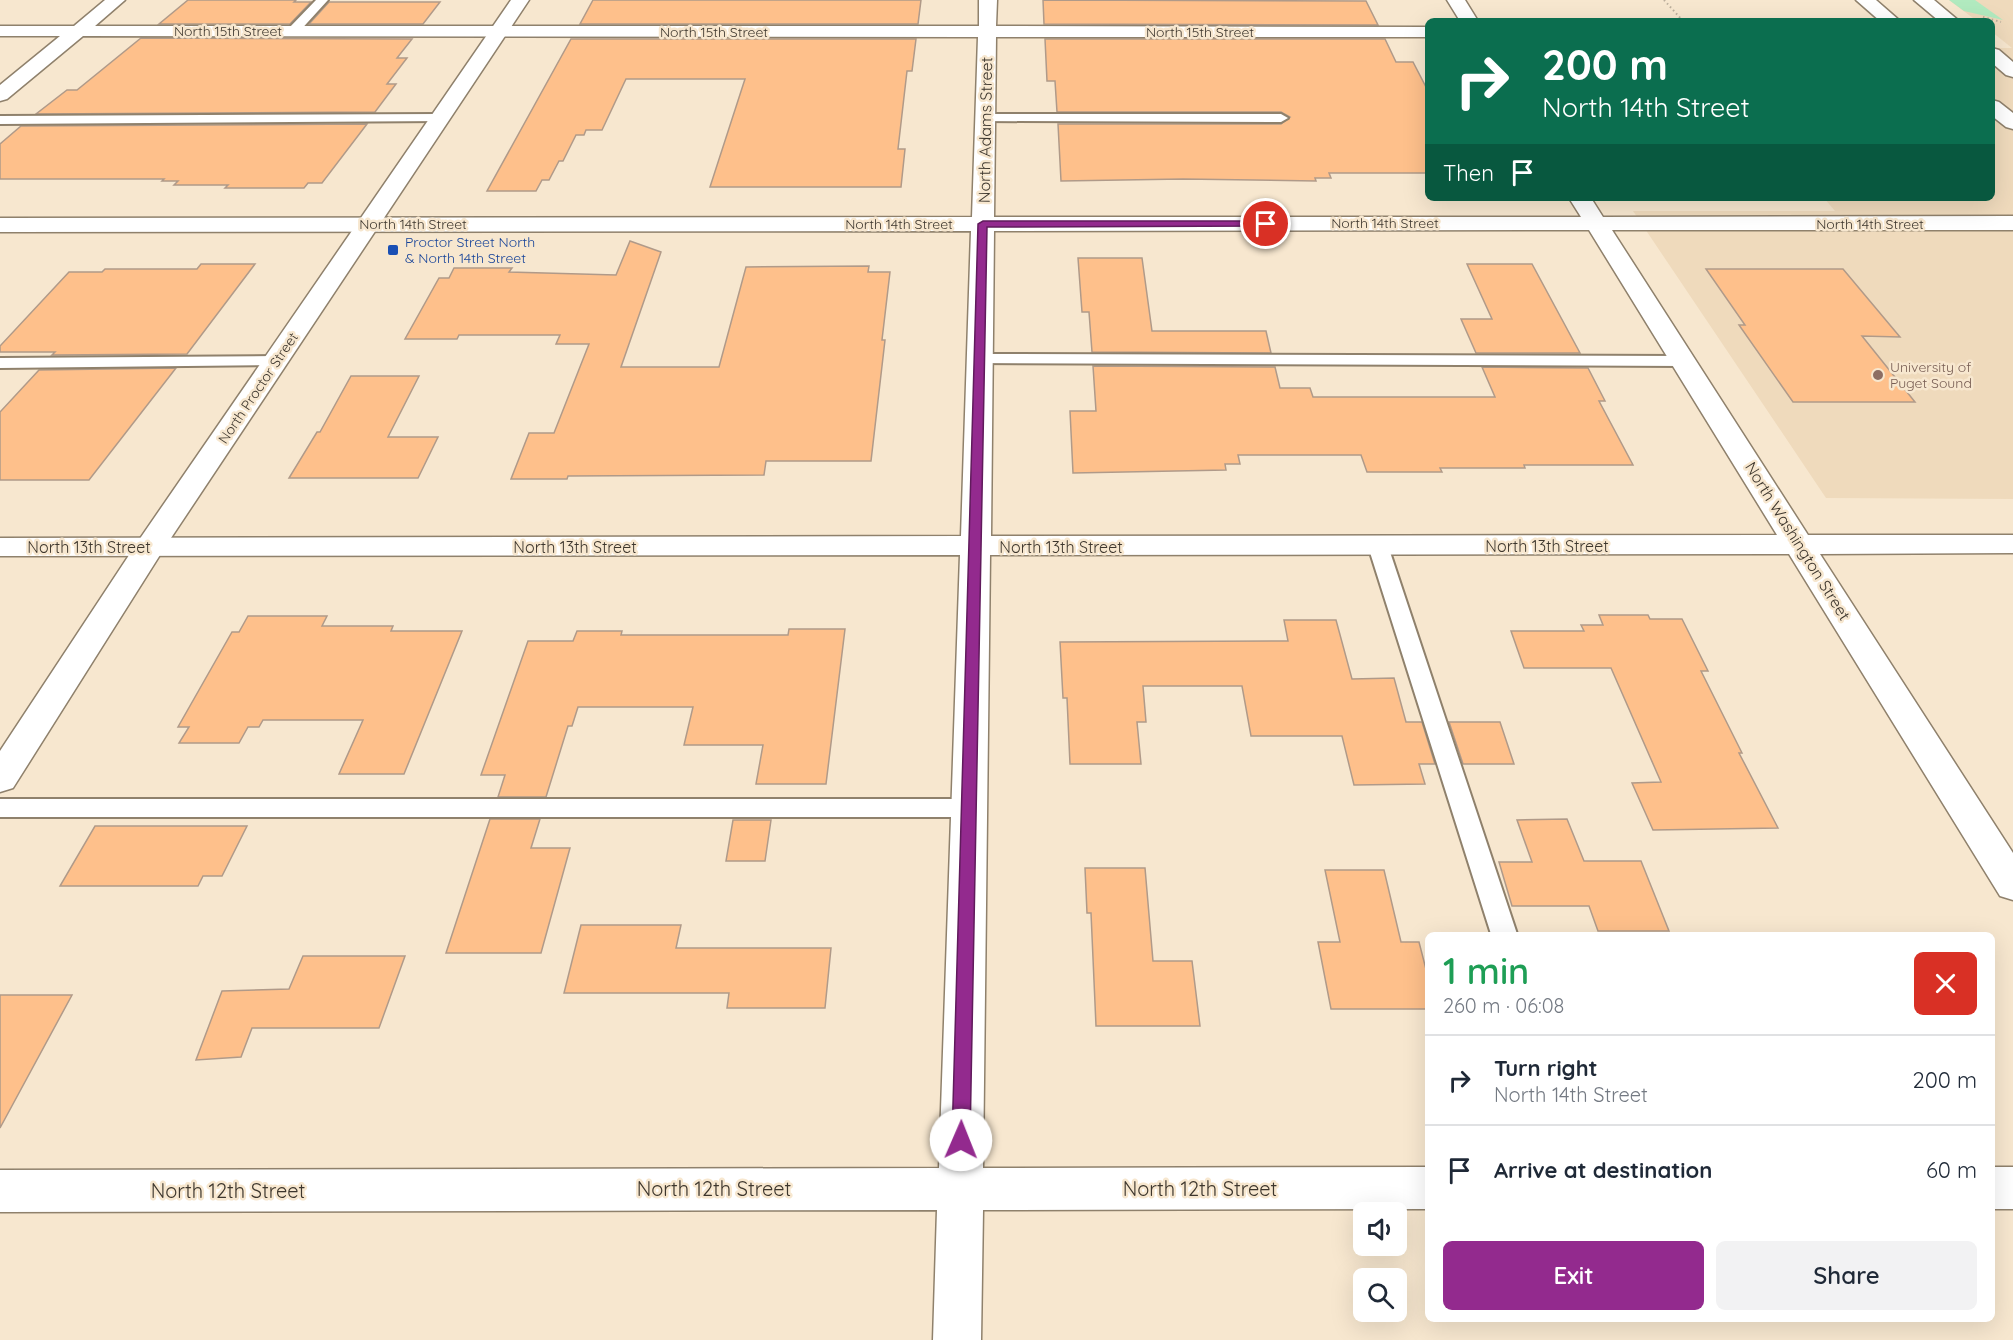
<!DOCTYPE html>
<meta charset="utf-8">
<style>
body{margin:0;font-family:Quicksand,sans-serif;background:#f2f2f3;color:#1f2937;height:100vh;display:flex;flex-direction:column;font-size:22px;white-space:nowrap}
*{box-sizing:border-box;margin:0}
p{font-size:20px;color:#747a83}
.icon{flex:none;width:33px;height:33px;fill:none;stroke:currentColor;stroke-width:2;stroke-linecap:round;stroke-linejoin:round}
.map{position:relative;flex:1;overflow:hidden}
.sheet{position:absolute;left:1425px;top:932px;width:570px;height:390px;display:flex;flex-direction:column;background:#fff;border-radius:9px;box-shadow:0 6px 24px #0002}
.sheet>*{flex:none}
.hud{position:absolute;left:1425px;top:18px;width:570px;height:183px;border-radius:9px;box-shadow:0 6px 24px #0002;background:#0b6e4f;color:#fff;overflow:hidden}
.controls{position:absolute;left:1353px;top:1202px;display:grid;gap:12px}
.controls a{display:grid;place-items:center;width:54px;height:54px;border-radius:9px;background:#fff;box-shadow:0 6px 24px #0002;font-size:30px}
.pin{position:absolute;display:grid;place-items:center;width:51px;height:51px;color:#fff;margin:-26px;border:3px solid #fff;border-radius:50%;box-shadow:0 2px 6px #0007}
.me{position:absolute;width:66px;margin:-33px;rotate:1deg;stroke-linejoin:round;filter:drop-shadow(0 0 4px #0008)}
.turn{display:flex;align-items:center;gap:21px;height:126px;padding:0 18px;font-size:27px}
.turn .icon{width:78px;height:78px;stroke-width:2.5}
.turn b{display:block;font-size:42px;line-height:51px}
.then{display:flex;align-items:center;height:57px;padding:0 18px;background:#0003;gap:12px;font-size:22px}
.round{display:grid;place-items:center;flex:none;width:63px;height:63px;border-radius:9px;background:#f2f2f3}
.headline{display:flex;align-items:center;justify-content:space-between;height:102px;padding:0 18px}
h1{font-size:36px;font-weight:600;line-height:45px;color:#1e9e55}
.primary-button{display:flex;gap:12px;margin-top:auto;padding:12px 18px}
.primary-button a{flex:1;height:69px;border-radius:9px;background:#932a8e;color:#fff;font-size:24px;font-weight:600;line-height:69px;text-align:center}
.primary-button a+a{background:#f2f2f3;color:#1f2937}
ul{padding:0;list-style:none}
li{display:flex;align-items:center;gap:18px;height:90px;padding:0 18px;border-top:2px solid #e0e1e3}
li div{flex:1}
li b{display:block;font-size:22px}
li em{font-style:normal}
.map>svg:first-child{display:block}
.built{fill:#efdabc}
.green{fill:#b1eabf}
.building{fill:#fec08b;stroke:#b09a89;stroke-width:1.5}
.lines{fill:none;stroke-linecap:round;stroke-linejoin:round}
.lane-casing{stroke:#8f816c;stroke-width:4}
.street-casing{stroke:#8f816c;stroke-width:3}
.secondary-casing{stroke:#8f816c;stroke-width:3}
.path{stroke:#baad9a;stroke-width:2;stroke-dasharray:1.5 3;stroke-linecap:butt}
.lane{fill:#fff;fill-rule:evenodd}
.street{fill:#fff;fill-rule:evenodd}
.secondary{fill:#fff;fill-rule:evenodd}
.route{fill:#932a8e;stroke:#601b5c;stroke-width:1.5}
.transit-dot{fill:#1a4fb4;stroke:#f7e7cf;stroke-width:2}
.education-dot{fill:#8d6e63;stroke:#f7e7cf;stroke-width:2}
.labels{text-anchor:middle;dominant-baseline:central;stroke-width:5;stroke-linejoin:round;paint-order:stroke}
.far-street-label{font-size:14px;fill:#3d362d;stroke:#f7e7cf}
.far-transit-label{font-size:14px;fill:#164399;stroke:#f7e7cf;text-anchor:start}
.far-education-label{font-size:14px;fill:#785e54;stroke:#f7e7cf;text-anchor:start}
.street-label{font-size:16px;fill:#3d362d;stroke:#f7e7cf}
.near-street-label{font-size:20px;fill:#3d362d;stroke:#f7e7cf}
</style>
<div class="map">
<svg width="2013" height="1340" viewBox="0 0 2013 1340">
<rect width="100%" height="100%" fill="#f7e7cf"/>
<path class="built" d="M 1949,0 L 2013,0 L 2013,499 L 1826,498 L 1633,211 L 1835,211 L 1824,198 L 1992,198 L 1992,48 L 2012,48 L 1992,32 L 1992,21 L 1977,21 Z"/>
<path class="green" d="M 1949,0 L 1975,0 L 2003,20 L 1964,11 Z"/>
<path class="building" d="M 188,0 L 296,0 L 294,2 L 311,2 L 290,24 L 159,24 Z
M 593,0 L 921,0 L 918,24 L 580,24 Z
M 1043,0 L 1366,1 L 1378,25 L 1044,24 Z
M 329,2 L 440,2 L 423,24 L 309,24 Z
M 141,38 L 412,39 L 397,58 L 407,58 L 387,84 L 396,84 L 375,112 L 36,114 L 67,90 L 77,90 Z
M 571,39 L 916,39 L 912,71 L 907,71 L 898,149 L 905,149 L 901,187 L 710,187 L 745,79 L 626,79 L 602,130 L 586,130 L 584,135 L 576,135 L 563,161 L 559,161 L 549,180 L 542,180 L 536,191 L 487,191 Z
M 1045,39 L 1385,39 L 1396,62 L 1413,62 L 1428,91 L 1428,173 L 1329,173 L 1331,178 L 1315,178 L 1316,181 L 1183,179 L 1061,181 L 1058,124 L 1281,124 L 1290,117 L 1281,112 L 1057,112 L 1055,81 L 1047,81 Z
M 367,124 L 322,183 L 308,183 L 304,188 L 225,188 L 228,185 L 174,185 L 178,181 L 162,181 L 164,179 L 0,179 L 0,144 L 21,126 Z
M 630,241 L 661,252 L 621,367 L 719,367 L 746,267 L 869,266 L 868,272 L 890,272 L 882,340 L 885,340 L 871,461 L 766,461 L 764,475 L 568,476 L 567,479 L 511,479 L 529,433 L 554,433 L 589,344 L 556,344 L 560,335 L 459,335 L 457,339 L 405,339 L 439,278 L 449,278 L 454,268 L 512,268 L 509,272 L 616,275 Z
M 1078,258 L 1142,258 L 1152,331 L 1266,331 L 1271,353 L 1092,352 L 1089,312 L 1082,312 Z
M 201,264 L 255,264 L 187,354 L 52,355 L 55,352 L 0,352 L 0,346 L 69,272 L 102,272 L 105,269 L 197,269 Z
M 1467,264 L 1532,264 L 1580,353 L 1476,353 L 1461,319 L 1492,319 Z
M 1706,269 L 1843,269 L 1900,337 L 1862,336 L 1915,402 L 1793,402 L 1739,325 L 1745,325 Z
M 1093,366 L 1275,367 L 1280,388 L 1310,388 L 1313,397 L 1495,397 L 1482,367 L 1588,368 L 1605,401 L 1599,401 L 1633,465 L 1524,465 L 1525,468 L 1440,468 L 1442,472 L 1367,472 L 1361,455 L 1238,455 L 1240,464 L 1225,464 L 1226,470 L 1073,473 L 1070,411 L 1096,411 Z
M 176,368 L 89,480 L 0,480 L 0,412 L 39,370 Z
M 351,376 L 419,376 L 388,437 L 438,437 L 418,478 L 289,478 L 317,432 L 320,432 Z
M 1599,615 L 1648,615 L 1650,619 L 1682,619 L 1708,671 L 1701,671 L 1742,753 L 1739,753 L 1778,828 L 1653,830 L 1632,783 L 1661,782 L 1611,668 L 1524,668 L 1511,631 L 1584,631 L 1581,625 L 1603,625 Z
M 248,616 L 327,616 L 322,626 L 393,626 L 391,631 L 462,631 L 404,774 L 339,774 L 363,720 L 263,720 L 259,727 L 248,727 L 239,743 L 179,743 L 189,727 L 178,727 L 232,632 L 239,632 Z
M 1284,620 L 1336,620 L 1352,679 L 1394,678 L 1406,722 L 1422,722 L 1435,764 L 1419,764 L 1425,784 L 1354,785 L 1342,736 L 1251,736 L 1242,686 L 1143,686 L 1146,722 L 1137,722 L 1141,764 L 1070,764 L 1067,698 L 1063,698 L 1060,642 L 1288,641 Z
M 789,629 L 845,629 L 826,784 L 756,784 L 763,745 L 684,745 L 693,707 L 578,707 L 572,726 L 568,726 L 546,797 L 498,797 L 505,775 L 481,775 L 528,641 L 573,641 L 577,631 L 622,631 L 621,635 L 788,635 Z
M 1449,722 L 1500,722 L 1514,764 L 1463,764 Z
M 490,819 L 540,819 L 531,848 L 570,848 L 541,953 L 446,953 Z
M 1567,819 L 1584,861 L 1641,861 L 1669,931 L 1598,931 L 1589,906 L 1512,906 L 1499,862 L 1532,862 L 1517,820 Z
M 733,820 L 771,820 L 765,861 L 726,861 Z
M 95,826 L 247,826 L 222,876 L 203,876 L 198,886 L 60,886 Z
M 1085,868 L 1145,868 L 1153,961 L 1192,961 L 1200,1026 L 1096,1026 L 1091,913 L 1087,913 Z
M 1325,870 L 1384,870 L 1401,942 L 1419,942 L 1428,977 L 1428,1009 L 1331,1009 L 1318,942 L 1340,942 Z
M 581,925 L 681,925 L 676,948 L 831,948 L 825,1008 L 727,1008 L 729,993 L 564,993 Z
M 303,956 L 405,956 L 379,1028 L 252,1028 L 241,1057 L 196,1060 L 222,991 L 289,989 Z
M 0,995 L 72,995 L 0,1128 Z"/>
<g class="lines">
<g class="lane-casing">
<path id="lane" d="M 316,0 L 328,0 L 297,34 L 289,34 L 289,28 Z
M 440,114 L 447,118 L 445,121 L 0,124 L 0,116 Z
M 985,114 L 1281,114 L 1288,118 L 1281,122 L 980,121 L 978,118 Z
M 979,354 L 1684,356 L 1690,357 L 1693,361 L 1690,365 L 1684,366 L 973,363 L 970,359 L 973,355 Z
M 277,356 L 283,357 L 286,361 L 283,365 L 0,368 L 0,358 Z
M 1378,540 L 1385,541 L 1388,546 L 1517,934 L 1491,934 L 1368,546 L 1371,541 Z
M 0,799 L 969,799 L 978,801 L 981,808 L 978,815 L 969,817 L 0,817 Z"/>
</g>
<g class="street-casing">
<path id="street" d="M 105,0 L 125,0 L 95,26 L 979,26 L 979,0 L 997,0 L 996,26 L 1428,27 L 1428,37 L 996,37 L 994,217 L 1581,217 L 1569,198 L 1591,198 L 1603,217 L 2013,216 L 2013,230 L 1612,230 L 1808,535 L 2013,535 L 2013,553 L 1820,554 L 2013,853 L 2013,900 L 2000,896 L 1789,554 L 990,555 L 983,1168 L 1428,1167 L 1428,1209 L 983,1210 L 981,1340 L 933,1340 L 937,1210 L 0,1212 L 0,1170 L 939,1168 L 960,555 L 0,556 L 0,538 L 961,536 L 971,231 L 0,232 L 0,218 L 972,217 L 978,37 L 83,36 L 7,99 L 0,101 L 0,85 L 60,36 L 0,36 L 0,26 L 74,26 ZM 1589,230 L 1777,535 L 991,536 L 994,231 Z
M 1447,0 L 1465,0 L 1478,21 L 1460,21 Z
M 1992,1167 L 2013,1167 L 2013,1209 L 1992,1209 Z"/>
</g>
<g class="secondary-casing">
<path id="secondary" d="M 511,0 L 529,0 L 165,547 L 13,788 L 0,792 L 0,751 L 139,540 Z
M 1856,0 L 1876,0 L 1900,21 L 1880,21 Z
M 1914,0 L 1934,0 L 1959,21 L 1939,21 Z
M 1992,48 L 1999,50 L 2013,62 L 2013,77 L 2006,75 L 1992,63 Z
M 1992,100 L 1999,102 L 2013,113 L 2013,129 L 2006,127 L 1992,116 Z"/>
</g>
<path class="path" d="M 1664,0 L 1683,21
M 1983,17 L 2001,22"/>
<use href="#lane" class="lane"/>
<use href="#street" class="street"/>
<use href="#secondary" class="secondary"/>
</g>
<path class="route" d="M 983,221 L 1266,221 L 1270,224 L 1266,226 L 987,227 L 970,1140 L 968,1146 L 961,1148 L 955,1146 L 952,1140 L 978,224 Z"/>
<rect class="transit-dot" x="387" y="244" width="12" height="12" rx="3"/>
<circle class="education-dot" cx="1878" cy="375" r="6"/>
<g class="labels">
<g class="far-street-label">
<text x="228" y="31">North 15th Street</text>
<text x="714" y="32">North 15th Street</text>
<text x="1200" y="32">North 15th Street</text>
<text x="1385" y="223">North 14th Street</text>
<text x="413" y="224">North 14th Street</text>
<text x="899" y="224">North 14th Street</text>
<text x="1870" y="224">North 14th Street</text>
<text transform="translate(258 388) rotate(-56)">North Proctor Street</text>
</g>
<g class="far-transit-label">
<text x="405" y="242">Proctor Street North<tspan x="405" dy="16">&amp; North 14th Street</tspan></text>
</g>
<g class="far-education-label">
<text x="1890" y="367">University of<tspan x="1890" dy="16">Puget Sound</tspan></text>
</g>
<g class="street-label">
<text transform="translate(985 130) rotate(-89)">North Adams Street</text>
<text transform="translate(1798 541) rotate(58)">North Washington Street</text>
<text x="1547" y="546">North 13th Street</text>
<text x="89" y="547">North 13th Street</text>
<text x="575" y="547">North 13th Street</text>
<text x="1061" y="547">North 13th Street</text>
</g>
<g class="near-street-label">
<text x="714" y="1188">North 12th Street</text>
<text x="1200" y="1188">North 12th Street</text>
<text x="228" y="1190">North 12th Street</text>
</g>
</g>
</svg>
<div class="controls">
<a><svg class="icon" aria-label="sound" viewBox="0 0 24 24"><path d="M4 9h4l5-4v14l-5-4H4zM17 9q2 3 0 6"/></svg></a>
<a><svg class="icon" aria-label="search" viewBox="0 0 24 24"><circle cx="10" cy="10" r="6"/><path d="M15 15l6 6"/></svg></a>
</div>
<div class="pin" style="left:1266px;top:224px;background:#d93025"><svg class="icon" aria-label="arrive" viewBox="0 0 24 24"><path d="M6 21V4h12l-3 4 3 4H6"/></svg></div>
<svg class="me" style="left:961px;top:1140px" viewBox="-20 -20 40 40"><circle r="19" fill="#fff"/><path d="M0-13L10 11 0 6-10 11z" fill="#932a8e"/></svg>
<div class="hud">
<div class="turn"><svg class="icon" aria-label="right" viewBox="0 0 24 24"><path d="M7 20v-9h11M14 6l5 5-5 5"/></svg><div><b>200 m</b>North 14th Street</div></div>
<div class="then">Then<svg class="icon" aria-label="arrive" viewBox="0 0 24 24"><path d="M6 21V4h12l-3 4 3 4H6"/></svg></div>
</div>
<section class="sheet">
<div class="headline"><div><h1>1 min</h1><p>260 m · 06:08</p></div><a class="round" style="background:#d93025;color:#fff"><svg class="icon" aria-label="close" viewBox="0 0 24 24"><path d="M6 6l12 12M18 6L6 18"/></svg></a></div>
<ul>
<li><svg class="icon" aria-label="right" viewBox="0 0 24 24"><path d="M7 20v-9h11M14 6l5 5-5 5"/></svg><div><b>Turn right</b><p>North 14th Street</p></div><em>200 m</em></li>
<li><svg class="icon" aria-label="arrive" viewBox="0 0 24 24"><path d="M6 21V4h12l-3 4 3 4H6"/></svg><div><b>Arrive at destination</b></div><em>60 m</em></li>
</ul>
<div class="primary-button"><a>Exit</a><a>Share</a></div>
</section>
</div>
